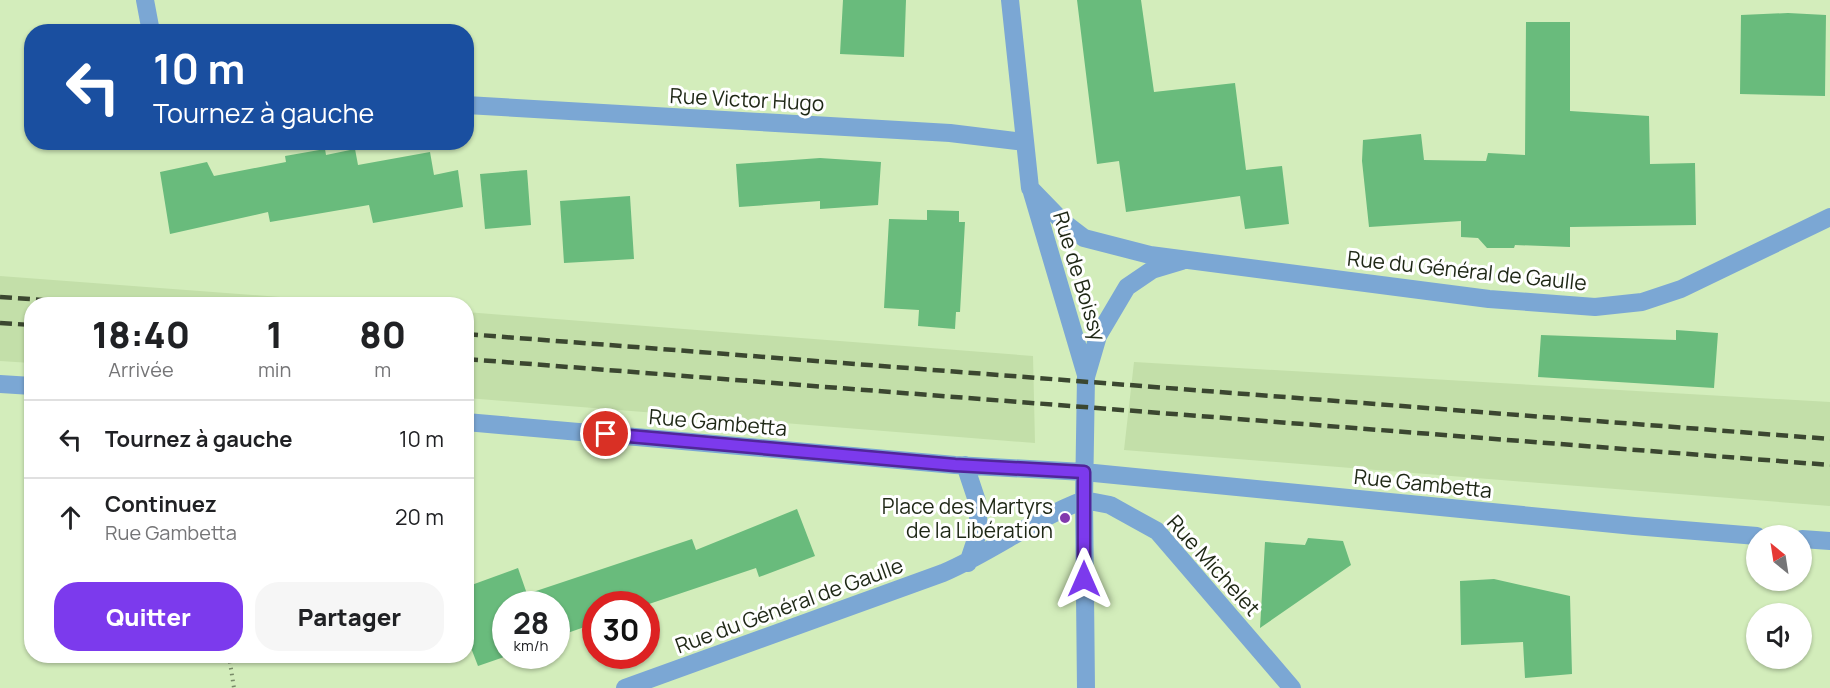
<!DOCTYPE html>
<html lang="fr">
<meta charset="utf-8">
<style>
body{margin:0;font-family:Manrope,sans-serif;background:#f6f6f6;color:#202124;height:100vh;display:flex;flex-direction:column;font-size:22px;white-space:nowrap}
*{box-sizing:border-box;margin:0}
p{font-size:20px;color:#757577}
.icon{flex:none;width:33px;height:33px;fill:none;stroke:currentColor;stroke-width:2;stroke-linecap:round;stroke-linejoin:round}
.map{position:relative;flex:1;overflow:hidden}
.panel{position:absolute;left:24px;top:297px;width:450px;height:366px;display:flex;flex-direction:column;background:#fff;border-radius:24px;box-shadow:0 2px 4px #0004}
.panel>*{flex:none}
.guide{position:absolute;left:24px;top:24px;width:450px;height:126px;border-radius:24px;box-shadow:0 2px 4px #0004;background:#1a4fa0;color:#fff;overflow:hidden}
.needle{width:39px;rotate:330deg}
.tools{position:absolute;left:1746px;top:525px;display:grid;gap:12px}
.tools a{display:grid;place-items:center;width:66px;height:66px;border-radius:50%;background:#fff;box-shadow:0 2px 4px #0004;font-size:30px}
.speed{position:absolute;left:492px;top:591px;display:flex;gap:12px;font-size:30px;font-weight:700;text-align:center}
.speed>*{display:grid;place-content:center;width:78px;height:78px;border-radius:50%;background:#fff;box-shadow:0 2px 4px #0004;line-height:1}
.speed small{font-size:15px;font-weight:400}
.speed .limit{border:9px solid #d22;background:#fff;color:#111}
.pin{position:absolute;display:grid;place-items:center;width:51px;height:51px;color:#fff;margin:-26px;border:3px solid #fff;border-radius:50%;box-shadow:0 2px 6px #0007}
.me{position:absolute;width:66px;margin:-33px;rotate:0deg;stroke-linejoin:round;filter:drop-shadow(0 0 4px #0008)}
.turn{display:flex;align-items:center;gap:21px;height:126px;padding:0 30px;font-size:27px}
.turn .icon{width:78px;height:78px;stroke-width:2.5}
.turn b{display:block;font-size:42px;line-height:51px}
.eta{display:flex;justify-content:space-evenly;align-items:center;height:102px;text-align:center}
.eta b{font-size:36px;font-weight:800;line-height:42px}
.cta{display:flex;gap:12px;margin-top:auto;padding:12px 30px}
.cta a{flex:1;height:69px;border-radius:24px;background:#7c3aed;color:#fff;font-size:24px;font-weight:800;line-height:69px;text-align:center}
.cta a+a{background:#f6f6f6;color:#202124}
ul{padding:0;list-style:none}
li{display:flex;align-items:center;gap:18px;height:78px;padding:0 30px;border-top:2px solid #e0e0e0}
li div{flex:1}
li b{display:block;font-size:22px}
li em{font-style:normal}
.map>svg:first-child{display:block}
.built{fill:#c3dfa9}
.building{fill:#69bb7c}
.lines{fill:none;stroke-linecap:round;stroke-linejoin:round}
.path{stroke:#788a68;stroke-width:4;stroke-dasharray:1.5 4.5;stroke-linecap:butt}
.minor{stroke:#7ba7d4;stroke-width:18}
.rail{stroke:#3b4730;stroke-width:4.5;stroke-dasharray:12 6;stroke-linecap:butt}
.route-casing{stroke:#51269a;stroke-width:15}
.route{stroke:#7c3aed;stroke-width:10}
.poi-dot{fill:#823aad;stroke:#fff;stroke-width:2}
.labels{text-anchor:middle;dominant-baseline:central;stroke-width:6;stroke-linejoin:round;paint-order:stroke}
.street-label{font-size:21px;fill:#1e2715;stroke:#fff}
.poi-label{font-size:21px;fill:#1e2715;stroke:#fff;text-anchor:end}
</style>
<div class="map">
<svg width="1830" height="688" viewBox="0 0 1830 688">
<rect width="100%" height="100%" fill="#d3edbb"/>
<path class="built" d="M 0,276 L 373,304 L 32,304 L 31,363 L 0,361 Z
M 466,312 L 1033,356 L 1035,443 L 467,398 Z
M 1134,362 L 1830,402 L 1830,506 L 1124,450 Z"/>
<path class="building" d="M 843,0 L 906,0 L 904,57 L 840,54 Z
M 1077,0 L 1141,0 L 1154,92 L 1235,83 L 1246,170 L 1282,166 L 1289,224 L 1245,229 L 1240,196 L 1126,212 L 1119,161 L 1097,164 Z
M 1788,13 L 1826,15 L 1825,96 L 1740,94 L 1741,15 Z
M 1526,22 L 1570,22 L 1570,111 L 1649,116 L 1650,164 L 1695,163 L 1696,225 L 1570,227 L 1570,247 L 1515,245 L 1514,248 L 1487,248 L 1478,238 L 1461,237 L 1461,221 L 1369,227 L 1362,161 L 1363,140 L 1421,134 L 1424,160 L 1486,161 L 1488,153 L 1525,155 Z
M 325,149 L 326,155 L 355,149 L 358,165 L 430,152 L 434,175 L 458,170 L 463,207 L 373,223 L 369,205 L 270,222 L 268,212 L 170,234 L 160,172 L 207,162 L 214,176 L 286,162 L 285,156 Z
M 820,158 L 881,162 L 878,205 L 820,209 L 820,201 L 739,207 L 736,164 Z
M 527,170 L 531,225 L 485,229 L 480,174 Z
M 630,196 L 634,259 L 564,263 L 560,201 Z
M 927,210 L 959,211 L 959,222 L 965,222 L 960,312 L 956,312 L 955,329 L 918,326 L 919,310 L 884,308 L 889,219 L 927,220 Z
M 1676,330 L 1718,333 L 1714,388 L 1538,377 L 1541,335 L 1676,340 Z
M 797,509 L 815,556 L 759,577 L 756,568 L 646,605 L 596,604 L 596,623 L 556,637 L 556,604 L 506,604 L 507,656 L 478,666 L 466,635 L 466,587 L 518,568 L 527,594 L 692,539 L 696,550 Z
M 1308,538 L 1343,541 L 1351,565 L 1260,628 L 1265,542 L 1305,545 Z
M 1494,579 L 1570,596 L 1572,674 L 1525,678 L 1523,642 L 1461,645 L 1460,581 Z"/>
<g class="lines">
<path class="path" d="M 229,656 L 234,688"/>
<path class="minor" d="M 145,0 L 151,32
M 1010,0 L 1030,188 L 1063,222 L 1084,238 L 1150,255 L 1489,299 L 1595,307 L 1642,302 L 1681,289 L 1830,217
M 466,105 L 950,133 L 1024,142
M 1031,189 L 1086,375
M 0,384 L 32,386
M 466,422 L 955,465 L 1084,472 L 1634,526 L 1757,536
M 965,465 L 977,501 L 979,530 L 968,563
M 1084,500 L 1110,505 L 1157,531 L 1292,688
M 1802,539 L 1830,541
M 625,688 L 943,573 C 992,552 1034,519 1084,500
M 1086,688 L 1084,500 L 1086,377 L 1098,336 L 1127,287 L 1152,270 L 1182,261"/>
<path class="rail" d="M 0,297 L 99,304
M 0,323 L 32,325
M 466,334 L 1830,439
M 466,359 L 1830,465"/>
</g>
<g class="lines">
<g class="route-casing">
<path id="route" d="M 606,434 L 955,465 L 1084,472 L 1084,579"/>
</g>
<use href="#route" class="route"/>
</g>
<circle class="poi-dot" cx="1065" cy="518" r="6"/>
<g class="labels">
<g class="street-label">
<text transform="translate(747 99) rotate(3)">Rue Victor Hugo</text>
<text transform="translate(1467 270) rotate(6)">Rue du Général de Gaulle</text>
<text transform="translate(1080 276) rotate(73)">Rue de Boissy</text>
<text transform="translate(718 422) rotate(5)">Rue Gambetta</text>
<text transform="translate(1423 483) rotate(6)">Rue Gambetta</text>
<text transform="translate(1214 565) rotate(48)">Rue Michelet</text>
<text transform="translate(789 605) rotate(-20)">Rue du Général de Gaulle</text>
</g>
<g class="poi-label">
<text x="1053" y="506">Place des Martyrs<tspan x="1053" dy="24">de la Libération</tspan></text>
</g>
</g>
</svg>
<div class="tools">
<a><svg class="needle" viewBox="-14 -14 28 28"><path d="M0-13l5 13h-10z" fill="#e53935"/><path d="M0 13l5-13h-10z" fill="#757577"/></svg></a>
<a><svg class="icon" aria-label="sound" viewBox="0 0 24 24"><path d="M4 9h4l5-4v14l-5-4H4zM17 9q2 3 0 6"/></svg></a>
</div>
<div class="speed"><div>28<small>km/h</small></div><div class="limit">30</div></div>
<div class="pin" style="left:606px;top:434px;background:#d93025"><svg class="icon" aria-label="arrive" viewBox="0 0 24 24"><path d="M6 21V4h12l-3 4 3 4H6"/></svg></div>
<svg class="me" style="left:1084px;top:579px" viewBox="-20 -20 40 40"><path d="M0-17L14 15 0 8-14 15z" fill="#7c3aed" stroke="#fff" stroke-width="4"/></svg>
<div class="guide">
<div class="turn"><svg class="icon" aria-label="left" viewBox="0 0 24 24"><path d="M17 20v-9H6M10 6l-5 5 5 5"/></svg><div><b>10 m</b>Tournez à gauche</div></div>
</div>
<section class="panel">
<div class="eta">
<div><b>18:40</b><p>Arrivée</p></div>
<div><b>1</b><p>min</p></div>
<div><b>80</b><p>m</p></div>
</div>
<ul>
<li><svg class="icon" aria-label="left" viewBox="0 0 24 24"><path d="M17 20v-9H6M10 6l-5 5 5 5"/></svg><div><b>Tournez à gauche</b></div><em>10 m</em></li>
<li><svg class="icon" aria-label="ahead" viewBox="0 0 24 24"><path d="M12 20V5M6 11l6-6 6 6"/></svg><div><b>Continuez</b><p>Rue Gambetta</p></div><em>20 m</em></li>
</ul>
<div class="cta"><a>Quitter</a><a>Partager</a></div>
</section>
</div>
